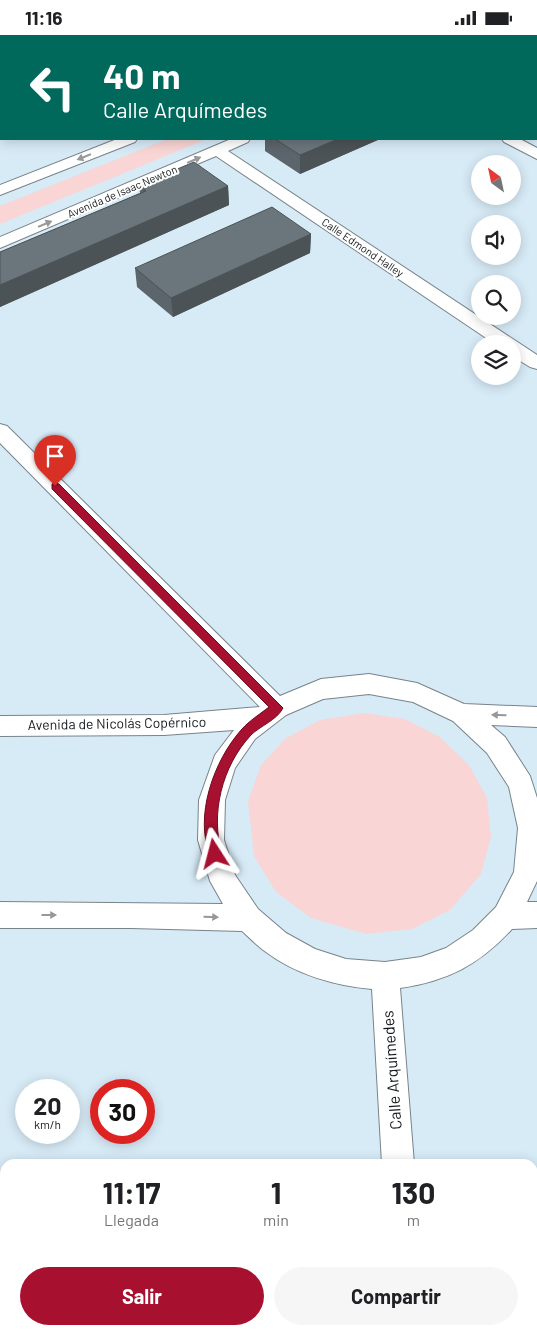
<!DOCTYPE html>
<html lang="es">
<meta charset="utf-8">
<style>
body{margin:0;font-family:Barlow,sans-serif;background:#f6f6f6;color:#202124;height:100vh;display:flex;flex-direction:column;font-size:19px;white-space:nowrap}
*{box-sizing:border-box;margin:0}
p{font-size:16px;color:#757577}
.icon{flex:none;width:28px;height:28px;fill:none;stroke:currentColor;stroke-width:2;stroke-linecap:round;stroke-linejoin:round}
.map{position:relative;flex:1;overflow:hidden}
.drawer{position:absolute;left:0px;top:1124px;width:538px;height:176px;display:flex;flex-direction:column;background:#fff;border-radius:15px 15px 0 0;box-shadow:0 2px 12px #0003}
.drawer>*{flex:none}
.top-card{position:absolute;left:0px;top:0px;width:538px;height:105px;box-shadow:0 2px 12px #0003;background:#00695c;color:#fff;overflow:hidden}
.needle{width:32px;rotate:327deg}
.tools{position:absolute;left:471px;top:120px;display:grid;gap:10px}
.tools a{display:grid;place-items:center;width:50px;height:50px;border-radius:50%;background:#fff;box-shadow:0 2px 12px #0003;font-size:25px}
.speed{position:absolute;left:15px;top:1044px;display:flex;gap:10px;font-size:25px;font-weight:700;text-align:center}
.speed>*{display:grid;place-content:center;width:65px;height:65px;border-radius:50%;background:#fff;box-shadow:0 2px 12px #0003;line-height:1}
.speed small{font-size:12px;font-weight:400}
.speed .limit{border:8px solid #d22;background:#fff;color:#111}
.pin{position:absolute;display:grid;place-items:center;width:42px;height:42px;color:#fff;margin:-51px -21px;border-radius:50% 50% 50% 0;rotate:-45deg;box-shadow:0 0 5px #0007}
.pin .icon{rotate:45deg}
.me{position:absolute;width:55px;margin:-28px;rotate:351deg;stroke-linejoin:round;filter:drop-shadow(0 0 4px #0008)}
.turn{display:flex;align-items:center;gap:18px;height:105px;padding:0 20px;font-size:22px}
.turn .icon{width:65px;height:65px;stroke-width:2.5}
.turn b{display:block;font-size:35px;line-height:42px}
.eta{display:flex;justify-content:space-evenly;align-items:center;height:85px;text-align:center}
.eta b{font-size:30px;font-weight:700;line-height:35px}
.button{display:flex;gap:10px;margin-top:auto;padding:10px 20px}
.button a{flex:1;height:58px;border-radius:30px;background:#a8102f;color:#fff;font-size:20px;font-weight:700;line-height:58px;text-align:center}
.button a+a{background:#f6f6f6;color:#202124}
.status{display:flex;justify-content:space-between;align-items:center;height:35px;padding:0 25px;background:#fff;direction:ltr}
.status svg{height:14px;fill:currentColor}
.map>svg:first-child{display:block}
.built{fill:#d7ebf7;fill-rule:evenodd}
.green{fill:#f9d5d5}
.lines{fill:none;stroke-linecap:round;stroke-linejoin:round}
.minor-casing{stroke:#78838a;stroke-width:2}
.minor{fill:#fff;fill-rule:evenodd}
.wall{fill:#5c656b}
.shaded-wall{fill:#4b5357}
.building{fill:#6b767c;stroke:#4b5357}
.oneway{fill:#969899}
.route{fill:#a8102f;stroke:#6d0a1f}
.labels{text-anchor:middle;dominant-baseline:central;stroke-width:4;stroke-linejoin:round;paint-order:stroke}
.far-street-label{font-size:11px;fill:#15191c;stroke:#fff}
.street-label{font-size:14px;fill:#15191c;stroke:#fff}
.near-street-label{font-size:16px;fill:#15191c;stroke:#fff}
</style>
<div class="status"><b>11:16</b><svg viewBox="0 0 49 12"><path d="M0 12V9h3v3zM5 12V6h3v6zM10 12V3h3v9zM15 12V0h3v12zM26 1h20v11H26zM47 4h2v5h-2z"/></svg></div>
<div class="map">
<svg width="537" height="1299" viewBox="0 0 537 1299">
<rect width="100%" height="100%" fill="#e9f5fd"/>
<path class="built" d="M 0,0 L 537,0 L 537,1299 L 0,1299 ZM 1,1 L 536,1 L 536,104 L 1,104 ZM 480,129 L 512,129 L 512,161 L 480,161 ZM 480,189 L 512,189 L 512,221 L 480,221 ZM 480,249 L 512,249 L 512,281 L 480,281 ZM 480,309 L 512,309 L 512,341 L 480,341 ZM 26,1055 L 69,1055 L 69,1098 L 26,1098 ZM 101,1055 L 144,1055 L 144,1098 L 101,1098 ZM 5,1129 L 532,1129 L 532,1295 L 5,1295 Z"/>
<path class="green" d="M 167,104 L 207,104 L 0,189 L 0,171 Z
M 365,678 L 405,684 L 440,702 L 469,730 L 487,763 L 491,802 L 481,839 L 450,875 L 412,894 L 366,899 L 311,883 L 276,857 L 254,821 L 248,766 L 261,730 L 286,703 L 320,685 Z"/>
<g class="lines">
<g class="minor-casing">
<path id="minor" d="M 325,0 L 340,0 L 341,1 L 326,1 Z
M 410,0 L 427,0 L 428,1 L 411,1 Z
M 536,67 L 537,67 L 537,75 L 536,75 Z
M 117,104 L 137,104 L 135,107 L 0,160 L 0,150 Z
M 231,104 L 250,104 L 248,107 L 228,116 L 537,320 L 537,334 L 530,332 L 512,321 L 512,309 L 495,309 L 216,121 L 0,213 L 0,202 Z
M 502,104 L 520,104 L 537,113 L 537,124 L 504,107 Z
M 0,389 L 7,391 L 280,661 L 321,644 L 369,639 L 417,648 L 464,669 L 537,672 L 537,692 L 491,690 L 505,702 L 530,741 L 537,763 L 537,846 L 527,867 L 537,867 L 537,893 L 512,894 C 480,929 448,946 400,953 L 414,1129 L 382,1129 L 372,954 C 335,951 295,939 266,917 C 257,911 250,903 242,896 L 131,893 L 0,893 L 0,867 L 223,869 L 210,846 L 198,805 L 199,765 L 215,720 L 234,695 L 164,700 L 0,701 L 0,681 L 164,680 L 260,672 L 0,408 ZM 369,659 L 413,667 L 453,686 L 487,718 L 509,752 L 518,793 L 514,837 L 496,872 L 473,895 L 446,913 L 421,922 L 385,927 L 346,924 L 315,914 L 286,898 L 258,874 L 235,840 L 224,805 L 225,765 L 235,733 L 255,704 L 286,680 L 323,664 Z
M 392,1295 L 426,1295 L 427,1299 L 393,1299 Z"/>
</g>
<use href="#minor" class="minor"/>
</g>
<path class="wall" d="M 265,104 L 380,104 L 300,139 L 265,116 Z
M 139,150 L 228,151 L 229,170 L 0,272 L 0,217 L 140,158 Z
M 311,199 L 310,218 L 173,282 L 137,252 L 135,233 Z"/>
<path class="shaded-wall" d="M 536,18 L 537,18 L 537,38 L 536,38 Z
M 338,104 L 380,104 L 300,139 L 300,120 Z
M 228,151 L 229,170 L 0,272 L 0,250 Z
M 311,199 L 310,218 L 173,282 L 171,263 Z"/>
<path class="building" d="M 498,0 L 537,0 L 537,18 L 536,18 L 536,1 L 498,1 Z
M 275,104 L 338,104 L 300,120 Z
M 194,127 L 228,151 L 0,250 L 0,217 L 146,156 L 139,150 Z
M 272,172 L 311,199 L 171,263 L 135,233 Z"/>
<defs><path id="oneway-solid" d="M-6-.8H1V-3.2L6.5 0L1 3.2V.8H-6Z" transform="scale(1.25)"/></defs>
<g class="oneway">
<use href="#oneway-solid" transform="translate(84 122) rotate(158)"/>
<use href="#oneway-solid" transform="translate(194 125) rotate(-23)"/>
<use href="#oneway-solid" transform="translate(45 189) rotate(-23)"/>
<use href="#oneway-solid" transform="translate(499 680) rotate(-178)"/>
<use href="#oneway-solid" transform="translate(49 880)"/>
<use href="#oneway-solid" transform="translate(211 882) rotate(2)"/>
</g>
<path class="route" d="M 55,448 L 59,449 L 283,673 C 277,685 260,691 251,700 C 222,731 210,779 222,819 L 220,823 L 215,825 L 211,823 C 193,782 214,725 242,694 C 249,686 260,679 269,672 L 52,454 L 52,449 Z"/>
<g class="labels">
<g class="far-street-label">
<text transform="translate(122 156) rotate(-23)">Avenida de Isaac Newton</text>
<text transform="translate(363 212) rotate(34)">Calle Edmond Halley</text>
</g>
<g class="street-label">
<text transform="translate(117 688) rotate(-1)">Avenida de Nicolás Copérnico</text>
</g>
<g class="near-street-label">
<text transform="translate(391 1035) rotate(-94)">Calle Arquímedes</text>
</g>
</g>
</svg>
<div class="tools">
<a><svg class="needle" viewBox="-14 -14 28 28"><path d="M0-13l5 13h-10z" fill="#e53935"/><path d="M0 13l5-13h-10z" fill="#757577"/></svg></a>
<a><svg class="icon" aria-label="sound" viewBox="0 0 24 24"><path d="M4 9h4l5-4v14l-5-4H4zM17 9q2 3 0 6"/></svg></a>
<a><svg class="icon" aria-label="search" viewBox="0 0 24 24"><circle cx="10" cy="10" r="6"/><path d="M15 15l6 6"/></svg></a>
<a><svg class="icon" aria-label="layers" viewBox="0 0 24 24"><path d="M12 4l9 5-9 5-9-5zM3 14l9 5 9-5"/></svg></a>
</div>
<div class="speed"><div>20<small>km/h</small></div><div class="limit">30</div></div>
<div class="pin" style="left:55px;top:451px;background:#d93025"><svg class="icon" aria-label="arrive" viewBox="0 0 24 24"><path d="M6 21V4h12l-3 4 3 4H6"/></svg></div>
<svg class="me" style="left:215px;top:819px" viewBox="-20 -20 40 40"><path d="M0-17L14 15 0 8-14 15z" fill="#a8102f" stroke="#fff" stroke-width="4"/></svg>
<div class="top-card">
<div class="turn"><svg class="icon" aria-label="left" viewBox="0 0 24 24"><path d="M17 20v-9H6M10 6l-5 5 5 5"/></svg><div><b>40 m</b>Calle Arquímedes</div></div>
</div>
<section class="drawer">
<div class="eta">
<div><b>11:17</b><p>Llegada</p></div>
<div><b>1</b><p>min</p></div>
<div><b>130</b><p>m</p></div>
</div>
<div class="button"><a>Salir</a><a>Compartir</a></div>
</section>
</div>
